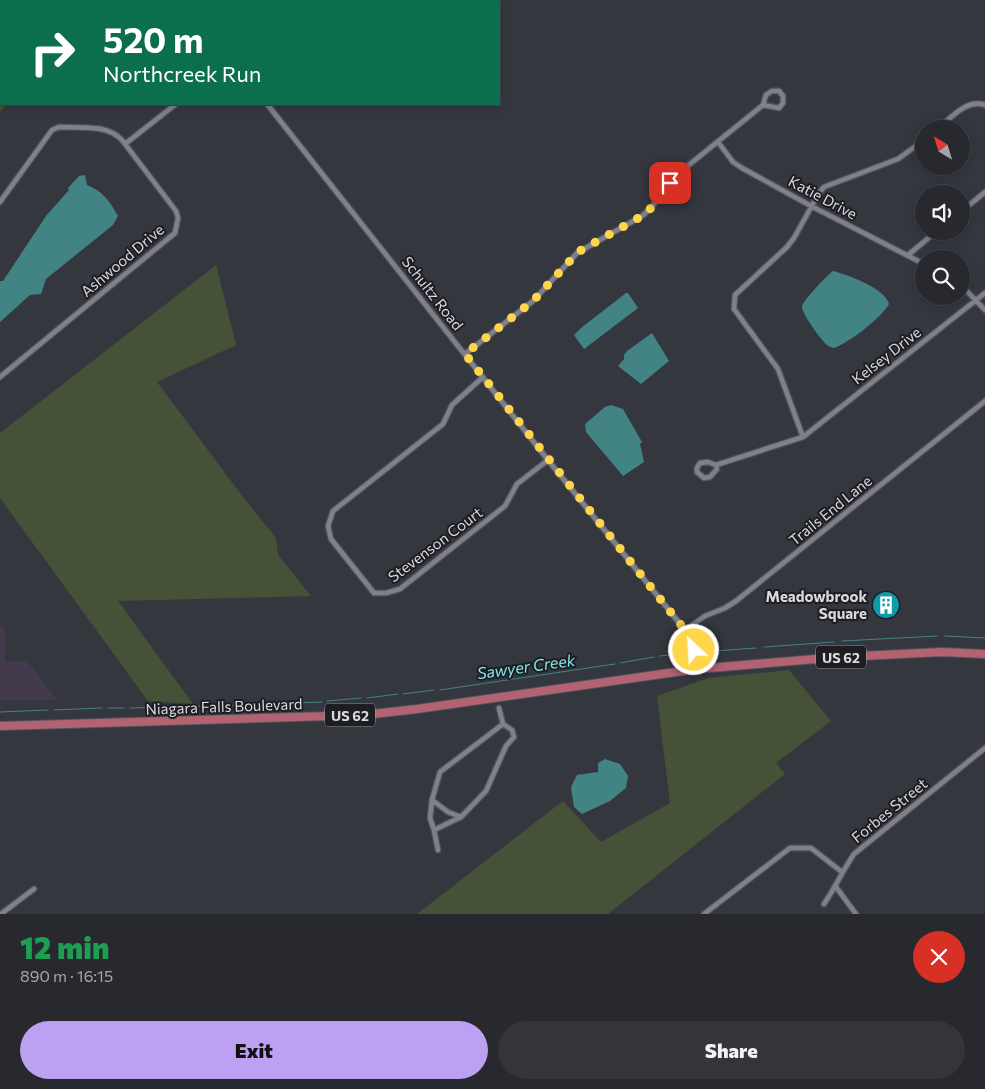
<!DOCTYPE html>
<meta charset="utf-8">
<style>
body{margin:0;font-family:Commissioner,sans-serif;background:#34353b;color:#f1f3f6;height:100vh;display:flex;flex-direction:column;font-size:19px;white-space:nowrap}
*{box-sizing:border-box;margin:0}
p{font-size:16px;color:#a5a6aa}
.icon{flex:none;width:28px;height:28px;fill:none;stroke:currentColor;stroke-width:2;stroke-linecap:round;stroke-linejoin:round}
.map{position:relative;height:914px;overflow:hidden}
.drawer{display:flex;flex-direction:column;background:#28292f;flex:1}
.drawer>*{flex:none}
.hud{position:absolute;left:0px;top:0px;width:500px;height:105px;box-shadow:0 2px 12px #0003,0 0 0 1px #44454b;background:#0b6e4f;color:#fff;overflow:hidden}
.needle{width:32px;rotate:322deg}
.buttons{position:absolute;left:915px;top:120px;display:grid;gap:10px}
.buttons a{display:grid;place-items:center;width:55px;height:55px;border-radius:50%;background:#28292f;box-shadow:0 2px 12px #0003,0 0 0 1px #44454b;font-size:25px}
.pin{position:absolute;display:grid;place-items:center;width:42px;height:42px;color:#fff;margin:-21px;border-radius:10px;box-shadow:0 2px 8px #0006}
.me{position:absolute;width:55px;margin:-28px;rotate:335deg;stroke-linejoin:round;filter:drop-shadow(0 0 4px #0008)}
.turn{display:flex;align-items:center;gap:18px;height:105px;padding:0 20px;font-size:22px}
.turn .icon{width:65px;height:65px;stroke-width:2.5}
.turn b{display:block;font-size:35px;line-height:42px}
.round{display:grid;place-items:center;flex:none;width:52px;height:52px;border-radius:26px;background:#34353b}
.headline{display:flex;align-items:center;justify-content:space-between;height:85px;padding:0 20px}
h1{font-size:30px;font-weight:800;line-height:38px;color:#1e9e55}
.cta{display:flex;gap:10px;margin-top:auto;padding:10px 20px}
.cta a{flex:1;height:58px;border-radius:30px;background:#bca0f2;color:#111;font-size:20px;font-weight:800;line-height:58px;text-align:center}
.cta a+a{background:#34353b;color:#f1f3f6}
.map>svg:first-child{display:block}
.commercial{fill:#433b4c}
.green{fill:#455237}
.water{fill:#428384}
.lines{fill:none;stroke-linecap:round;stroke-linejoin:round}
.stream{stroke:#428384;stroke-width:1}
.minor-casing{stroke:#52535a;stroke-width:7}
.primary-casing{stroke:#52535a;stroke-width:10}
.minor{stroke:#7f808a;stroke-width:4.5}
.primary{stroke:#b36272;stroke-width:8}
.route{stroke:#ffd54a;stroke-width:9;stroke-dasharray:0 16.2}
.labels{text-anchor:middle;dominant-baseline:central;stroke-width:4;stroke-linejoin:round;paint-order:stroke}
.shield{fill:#1e1e22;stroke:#a1a2a6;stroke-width:1}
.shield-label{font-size:14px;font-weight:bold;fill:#d9dadf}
.street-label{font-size:15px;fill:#d9dadf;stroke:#1e1e22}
.poi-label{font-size:15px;font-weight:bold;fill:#d9dadf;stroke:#1e1e22;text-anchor:end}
.water-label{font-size:16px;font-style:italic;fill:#82e9eb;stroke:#1e1e22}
</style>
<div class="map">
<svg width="985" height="914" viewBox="0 0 985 914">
<rect width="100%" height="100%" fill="#35373f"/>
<path class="commercial" d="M 0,624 L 5,631 L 5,662 L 27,661 L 57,700 L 0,700 Z"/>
<path class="green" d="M 0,0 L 5,1 L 1,1 L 1,104 L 6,104 L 0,112 Z
M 216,265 L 236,345 L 157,382 L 243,497 L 276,538 L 278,555 L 311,596 L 118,601 L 193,704 L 148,701 L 0,498 L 0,433 Z
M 789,670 L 831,721 L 776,763 L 785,774 L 608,914 L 417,914 L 563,801 L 601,842 L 670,803 L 657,696 L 708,678 Z"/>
<path class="water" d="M 85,175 L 87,185 C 103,191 110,202 118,216 L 113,225 L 46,279 L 41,294 L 30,295 L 0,322 L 0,281 L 3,281 L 46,216 L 69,190 L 68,188 L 79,176 Z
M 833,271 C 848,275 885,288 889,304 C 881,318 850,342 834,348 C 833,348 829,346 827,345 C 821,340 801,313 802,306 C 803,301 828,274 833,271 Z
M 626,293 L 628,293 L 638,308 L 584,349 L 574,335 L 581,328 Z
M 652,333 L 669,361 L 641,384 L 618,366 L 624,359 L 624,355 L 627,351 Z
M 611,405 L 623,409 L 642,442 L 640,444 L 644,462 L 623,476 L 586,432 L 585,424 L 605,407 Z
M 605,759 L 620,764 L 628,776 L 626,788 L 610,801 L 582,814 L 574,807 L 571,787 L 577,775 L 598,772 L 598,763 Z"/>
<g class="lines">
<path class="stream" d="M 945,636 L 985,638
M 842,641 L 937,636
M 764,647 L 834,642
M 701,652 L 756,648
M 660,656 L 688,653
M 620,663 L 654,657
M 440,690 L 615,664
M 403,694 L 434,690
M 367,698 L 398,694
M 327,701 L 361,698
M 273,704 L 322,702
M 248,705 L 269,704
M 108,708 L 124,708
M 130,708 L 241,705
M 54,710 L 102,708
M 0,712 L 48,710"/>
<g class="minor-casing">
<path id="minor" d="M 187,0 L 188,1
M 267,104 L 548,460 L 685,630 L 691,639 L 697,669
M 937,129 C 950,119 967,98 985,105
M 718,142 L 733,162 L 742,168 L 811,206 L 924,264
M 125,144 L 176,104
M 0,202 L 52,130 L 59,127 C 80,128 107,124 122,140 L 176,211 L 178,218 L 175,233 L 0,377
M 961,212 L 985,192
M 908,255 L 937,231
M 961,285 L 985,310
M 465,354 L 533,301 L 577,253 L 642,216 L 650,209 L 679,173 L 763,105 L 779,108 L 783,103 L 783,96 L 779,91 L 772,91 L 766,95 L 763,105
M 483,377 L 452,405 L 443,424 L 333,511 L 328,526 L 331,539 L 374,593 L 386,593 L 400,589 L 505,506 L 517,484 L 548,460
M 803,437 L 778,369 L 734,309 L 735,295 L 787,247 L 794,238 L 819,193 L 824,187 L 898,159 L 924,140
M 716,465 L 717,469 L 710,477 L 704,478 L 697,472 L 697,468 L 700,463 L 708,462 L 716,465 L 803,437 L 985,293
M 685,630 L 705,616 L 725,608 L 736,601 L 985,401
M 432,800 L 448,812 L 461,817
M 434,830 L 430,818 L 432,800 L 440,772 L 503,724
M 438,850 L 434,830 L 461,817 L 486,791 L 506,746 L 514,737 L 512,730 L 503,724 L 499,708
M 836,887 L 856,914
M 824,904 C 835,888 843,870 854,854 L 985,748
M 1,914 L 34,889
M 704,914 L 790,848 L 811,848 L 842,872"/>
</g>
<g class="primary-casing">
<path id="primary" d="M 0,726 L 364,715 L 417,709 L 697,669 L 840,657 L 942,652 L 985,654"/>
</g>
<use href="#minor" class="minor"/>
<use href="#primary" class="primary"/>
</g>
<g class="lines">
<path class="route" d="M 670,183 L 650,209 L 642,216 L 578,252 L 533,301 L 465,354 L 685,630 L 691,639 L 694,650"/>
</g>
<defs>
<g id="building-disc" transform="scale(1.4375)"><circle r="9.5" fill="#0f9aa8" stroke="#1e1e22"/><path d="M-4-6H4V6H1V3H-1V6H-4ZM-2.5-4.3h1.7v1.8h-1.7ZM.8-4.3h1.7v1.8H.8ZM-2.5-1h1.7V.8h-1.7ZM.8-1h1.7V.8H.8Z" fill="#fff"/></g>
</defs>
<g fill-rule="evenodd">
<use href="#building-disc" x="886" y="605"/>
</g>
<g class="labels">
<g class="shield">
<rect x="816" y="645.5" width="50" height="23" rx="4"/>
<rect x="325" y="703.5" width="50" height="23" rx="4"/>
</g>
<g class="shield-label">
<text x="841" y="657">US 62</text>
<text x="350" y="715">US 62</text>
</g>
<g class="street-label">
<text transform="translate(823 197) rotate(28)">Katie Drive</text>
<text transform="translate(122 260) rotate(-40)">Ashwood Drive</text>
<text transform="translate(433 293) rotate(52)">Schultz Road</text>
<text transform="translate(886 355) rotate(-38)">Kelsey Drive</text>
<text transform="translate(830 510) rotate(-39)">Trails End Lane</text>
<text transform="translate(435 544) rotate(-37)">Stevenson Court</text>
<text transform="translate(224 706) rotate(-2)">Niagara Falls Boulevard</text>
<text transform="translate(889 810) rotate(-39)">Forbes Street</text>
</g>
<g class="poi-label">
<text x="867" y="596">Meadowbrook<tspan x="867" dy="17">Square</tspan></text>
</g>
<g class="water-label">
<text transform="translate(526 666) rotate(-8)">Sawyer Creek</text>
</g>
</g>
</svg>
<div class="buttons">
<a><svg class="needle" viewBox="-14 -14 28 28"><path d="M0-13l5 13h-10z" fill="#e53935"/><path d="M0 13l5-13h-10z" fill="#a5a6aa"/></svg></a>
<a><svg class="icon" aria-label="sound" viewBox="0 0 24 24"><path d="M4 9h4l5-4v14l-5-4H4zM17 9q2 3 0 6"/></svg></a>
<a><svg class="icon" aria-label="search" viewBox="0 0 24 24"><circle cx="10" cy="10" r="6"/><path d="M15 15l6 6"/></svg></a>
</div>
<div class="pin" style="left:670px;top:183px;background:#d93025"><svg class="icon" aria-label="arrive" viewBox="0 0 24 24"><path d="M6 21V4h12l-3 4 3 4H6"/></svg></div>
<svg class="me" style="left:694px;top:650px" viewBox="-20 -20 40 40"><circle r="17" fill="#ffd54a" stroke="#fff" stroke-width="3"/><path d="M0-11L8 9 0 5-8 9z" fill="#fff"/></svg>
<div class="hud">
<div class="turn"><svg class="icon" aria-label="right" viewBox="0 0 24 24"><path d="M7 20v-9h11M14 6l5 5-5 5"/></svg><div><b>520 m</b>Northcreek Run</div></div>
</div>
</div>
<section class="drawer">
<div class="headline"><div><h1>12 min</h1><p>890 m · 16:15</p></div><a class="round" style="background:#d93025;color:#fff"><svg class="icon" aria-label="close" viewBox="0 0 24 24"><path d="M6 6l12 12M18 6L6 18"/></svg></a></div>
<div class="cta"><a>Exit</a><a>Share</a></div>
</section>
